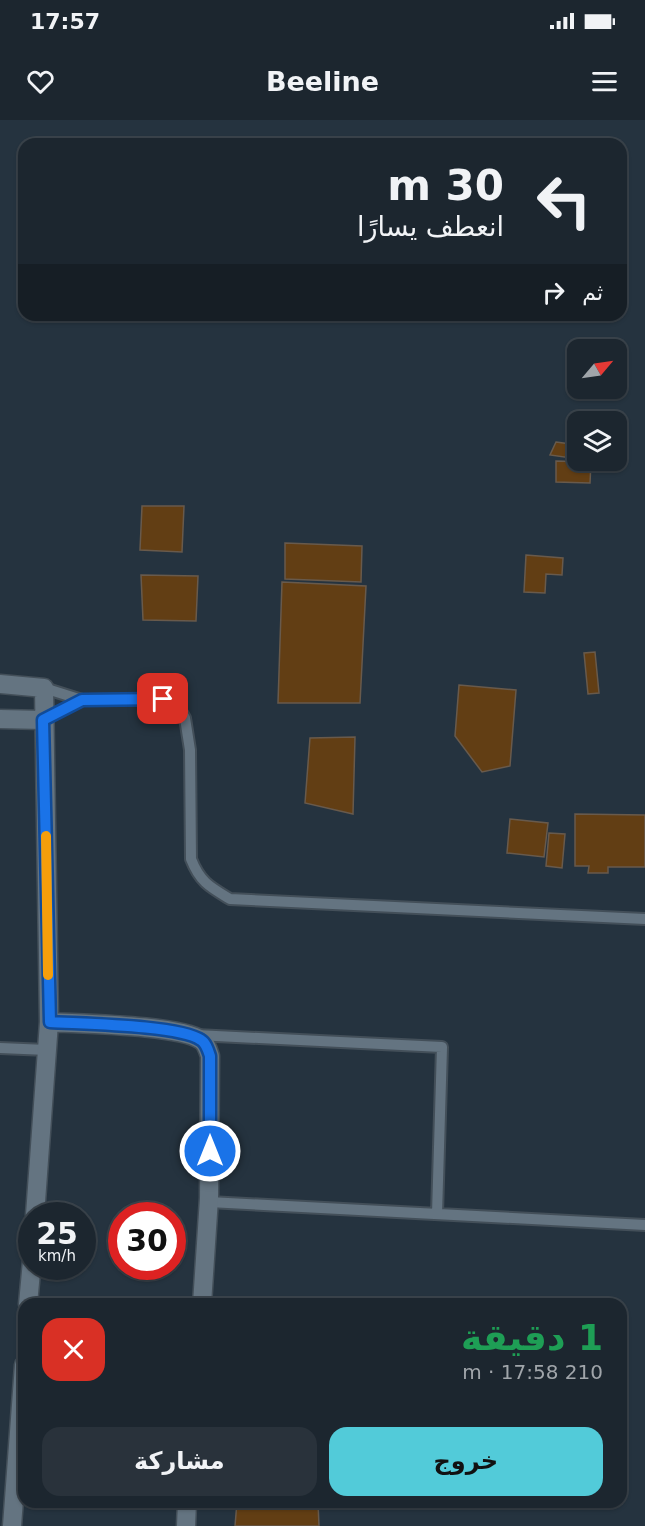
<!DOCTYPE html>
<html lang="ar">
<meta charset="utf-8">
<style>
body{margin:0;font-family:"DejaVu Sans","Noto Naskh Arabic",sans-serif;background:#29323b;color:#f1f3f6;direction:rtl;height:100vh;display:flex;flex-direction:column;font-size:22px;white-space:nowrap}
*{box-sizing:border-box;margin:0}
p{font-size:20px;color:#a0a5aa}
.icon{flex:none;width:33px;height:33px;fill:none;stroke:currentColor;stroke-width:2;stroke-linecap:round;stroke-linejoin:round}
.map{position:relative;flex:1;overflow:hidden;direction:ltr}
.sheet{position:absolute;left:18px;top:1178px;width:609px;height:210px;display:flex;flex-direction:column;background:#1c262f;border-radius:18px;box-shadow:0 2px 4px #0004,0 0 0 2px #3a434b;direction:rtl}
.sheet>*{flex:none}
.guide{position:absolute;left:18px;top:18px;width:609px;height:183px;border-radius:18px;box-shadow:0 2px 4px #0004,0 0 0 2px #3a434b;direction:rtl;background:#1c262f;color:#f1f3f6;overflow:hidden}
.needle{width:39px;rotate:61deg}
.buttons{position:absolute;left:567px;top:219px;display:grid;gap:12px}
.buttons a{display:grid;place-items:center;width:60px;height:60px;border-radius:12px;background:#1c262f;box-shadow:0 2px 4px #0004,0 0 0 2px #3a434b;font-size:30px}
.speed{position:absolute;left:18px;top:1082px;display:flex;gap:12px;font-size:30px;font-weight:700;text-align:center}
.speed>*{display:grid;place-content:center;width:78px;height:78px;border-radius:50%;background:#1c262f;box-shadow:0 2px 4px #0004,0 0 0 2px #3a434b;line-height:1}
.speed small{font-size:15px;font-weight:400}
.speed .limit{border:9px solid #d22;background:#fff;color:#111}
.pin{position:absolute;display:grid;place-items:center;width:51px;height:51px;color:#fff;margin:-26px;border-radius:12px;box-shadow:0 3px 9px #0006}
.me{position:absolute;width:66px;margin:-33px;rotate:0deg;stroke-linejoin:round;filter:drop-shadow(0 0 4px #0008)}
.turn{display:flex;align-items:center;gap:21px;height:126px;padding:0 24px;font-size:27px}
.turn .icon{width:78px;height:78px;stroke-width:2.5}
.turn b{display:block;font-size:42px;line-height:51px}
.then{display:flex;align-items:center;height:57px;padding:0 24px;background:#0003;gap:12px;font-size:22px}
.round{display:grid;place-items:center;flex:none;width:63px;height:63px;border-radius:18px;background:#29323b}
.summary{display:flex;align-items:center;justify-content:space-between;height:102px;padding:0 24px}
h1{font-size:36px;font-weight:800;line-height:45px;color:#1e9e55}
.action{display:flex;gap:12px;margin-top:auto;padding:12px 24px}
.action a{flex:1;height:69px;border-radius:18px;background:#52cbd9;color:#111;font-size:24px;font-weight:800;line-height:69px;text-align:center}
.action a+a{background:#29323b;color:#f1f3f6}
.status{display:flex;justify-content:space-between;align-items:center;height:42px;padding:0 30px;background:#1c262f;direction:ltr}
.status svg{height:16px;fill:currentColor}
header{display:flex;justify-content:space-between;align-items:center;height:78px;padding:0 24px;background:#1c262f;font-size:27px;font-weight:800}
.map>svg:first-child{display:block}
.building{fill:#623e14;stroke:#685a4c;stroke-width:1.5}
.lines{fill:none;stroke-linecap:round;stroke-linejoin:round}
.lane-casing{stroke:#434f59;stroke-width:14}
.street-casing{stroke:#434f59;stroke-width:21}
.lane{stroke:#647481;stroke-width:10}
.street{stroke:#647481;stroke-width:18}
.route-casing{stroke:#114b97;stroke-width:15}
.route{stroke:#1a73e8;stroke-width:10}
.slow{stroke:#f59e0b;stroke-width:10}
</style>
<div class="status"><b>17:57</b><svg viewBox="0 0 49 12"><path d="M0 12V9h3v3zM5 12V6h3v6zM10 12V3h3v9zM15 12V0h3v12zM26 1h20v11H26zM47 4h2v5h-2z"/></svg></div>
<header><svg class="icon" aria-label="menu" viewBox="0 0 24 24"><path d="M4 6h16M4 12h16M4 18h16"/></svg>Beeline<svg class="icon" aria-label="heart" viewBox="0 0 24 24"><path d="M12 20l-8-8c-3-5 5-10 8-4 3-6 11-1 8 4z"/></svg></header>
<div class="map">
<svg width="645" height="1406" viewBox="0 0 645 1406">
<rect width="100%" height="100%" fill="#25333f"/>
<path class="building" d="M 556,322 L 578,325 L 578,339 L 550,335 Z
M 556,341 L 591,342 L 590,363 L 556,362 Z
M 142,386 L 184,386 L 182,432 L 140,430 Z
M 285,423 L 362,426 L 361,462 L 285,459 Z
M 526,435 L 563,438 L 562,455 L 546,454 L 545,473 L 524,472 Z
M 141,455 L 198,456 L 196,501 L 143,500 Z
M 282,462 L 366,466 L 360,583 L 278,583 Z
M 595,532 L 599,573 L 588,574 L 584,533 Z
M 459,565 L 516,570 L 510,646 L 482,652 L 455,616 Z
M 355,617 L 353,694 L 305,683 L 310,618 Z
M 575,694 L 645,695 L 645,747 L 608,747 L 608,753 L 588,753 L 589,746 L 575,746 Z
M 510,699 L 548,703 L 544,737 L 507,733 Z
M 549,713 L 565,714 L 562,748 L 546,746 Z
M 237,1382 L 318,1382 L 319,1406 L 235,1406 Z"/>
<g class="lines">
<g class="lane-casing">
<path id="lane" d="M 44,568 L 82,580 L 163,579 L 178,586 L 185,598 L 190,630 L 191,739 C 200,762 210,767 230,779 L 645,799
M 43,600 L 82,580
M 196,915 L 442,927 L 437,1094
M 0,928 L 47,930
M 209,1082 L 645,1105"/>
</g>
<g class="street-casing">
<path id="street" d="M 0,564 L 44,568 L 49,902 L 35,1095
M 0,599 L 43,600
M 49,902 C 81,904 180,905 201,920 C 206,923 208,930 210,936 L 209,1078 L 202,1184
M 28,1184 L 32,1141
M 12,1406 L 24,1245
M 186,1406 L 187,1382"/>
</g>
<use href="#lane" class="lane"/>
<use href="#street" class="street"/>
</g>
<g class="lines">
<g class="route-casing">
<path id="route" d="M 163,579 L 82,580 L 43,600 L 50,902 C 81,904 179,905 201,920 C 206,923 208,930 210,936 L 210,1031"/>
</g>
<use href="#route" class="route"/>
<path class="slow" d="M 46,716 L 48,855"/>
</g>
</svg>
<div class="buttons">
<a><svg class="needle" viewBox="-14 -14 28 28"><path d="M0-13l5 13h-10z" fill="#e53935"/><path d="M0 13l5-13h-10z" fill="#a0a5aa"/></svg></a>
<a><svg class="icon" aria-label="layers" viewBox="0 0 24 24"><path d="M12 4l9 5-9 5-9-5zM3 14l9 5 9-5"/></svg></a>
</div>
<div class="speed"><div>25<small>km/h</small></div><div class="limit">30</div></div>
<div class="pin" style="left:163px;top:579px;background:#d93025"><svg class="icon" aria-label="arrive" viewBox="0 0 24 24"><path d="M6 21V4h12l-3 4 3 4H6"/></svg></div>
<svg class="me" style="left:210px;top:1031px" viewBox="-20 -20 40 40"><circle r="17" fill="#1a73e8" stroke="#fff" stroke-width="3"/><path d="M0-11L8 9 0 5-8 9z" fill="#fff"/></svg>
<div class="guide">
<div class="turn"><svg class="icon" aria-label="left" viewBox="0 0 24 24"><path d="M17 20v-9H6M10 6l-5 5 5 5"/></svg><div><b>30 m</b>انعطف يسارًا</div></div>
<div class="then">ثم<svg class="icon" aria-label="right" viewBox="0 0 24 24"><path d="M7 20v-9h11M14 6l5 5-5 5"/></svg></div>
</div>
<section class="sheet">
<div class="summary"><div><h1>1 دقيقة</h1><p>210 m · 17:58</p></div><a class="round" style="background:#d93025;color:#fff"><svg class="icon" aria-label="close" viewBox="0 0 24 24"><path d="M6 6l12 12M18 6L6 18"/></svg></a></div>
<div class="action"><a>خروج</a><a>مشاركة</a></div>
</section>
</div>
